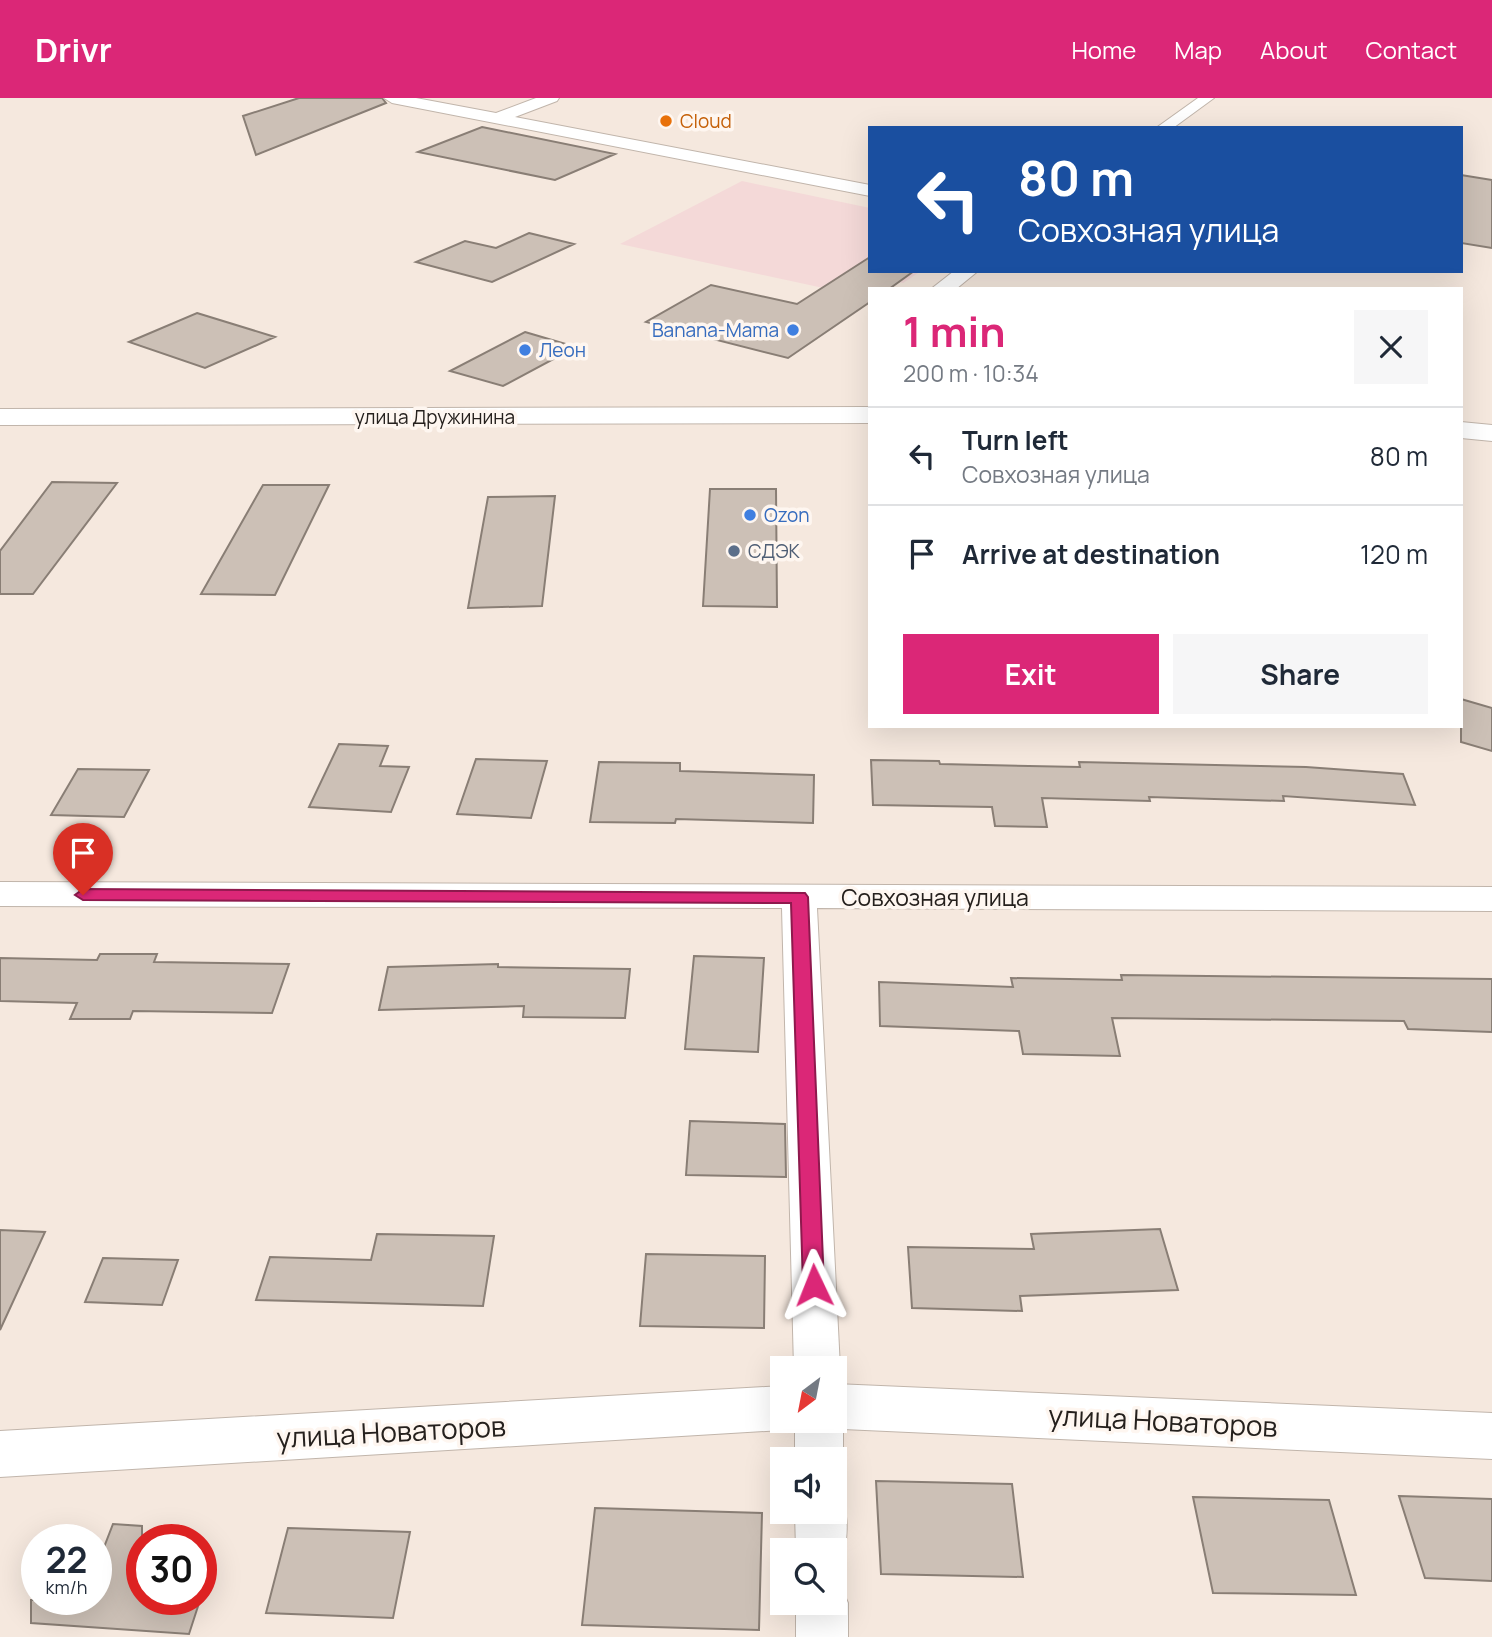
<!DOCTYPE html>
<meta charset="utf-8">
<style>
body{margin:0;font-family:Manrope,sans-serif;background:#f6f6f7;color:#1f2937;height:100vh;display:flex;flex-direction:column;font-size:26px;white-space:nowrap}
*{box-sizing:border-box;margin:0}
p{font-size:23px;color:#747a83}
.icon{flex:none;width:38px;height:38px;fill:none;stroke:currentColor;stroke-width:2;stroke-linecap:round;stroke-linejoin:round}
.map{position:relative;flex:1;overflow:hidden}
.drawer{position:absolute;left:868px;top:189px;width:595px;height:441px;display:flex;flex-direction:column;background:#fff;border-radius:0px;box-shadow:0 7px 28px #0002}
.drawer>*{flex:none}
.banner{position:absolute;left:868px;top:28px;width:595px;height:147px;border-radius:0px;box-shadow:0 7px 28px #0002;background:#1a4fa0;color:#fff;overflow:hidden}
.needle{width:46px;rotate:212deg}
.tools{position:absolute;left:770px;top:1258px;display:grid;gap:14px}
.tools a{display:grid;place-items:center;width:77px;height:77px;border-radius:0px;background:#fff;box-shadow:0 7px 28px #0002;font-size:35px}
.speed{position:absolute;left:21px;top:1426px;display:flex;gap:14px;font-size:35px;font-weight:700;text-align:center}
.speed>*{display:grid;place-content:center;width:91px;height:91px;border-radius:50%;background:#fff;box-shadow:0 7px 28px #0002;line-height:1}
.speed small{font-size:18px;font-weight:400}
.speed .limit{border:10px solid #d22;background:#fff;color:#111}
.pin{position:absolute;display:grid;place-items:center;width:60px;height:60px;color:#fff;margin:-72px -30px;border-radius:50% 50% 50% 0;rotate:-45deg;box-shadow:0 0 7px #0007}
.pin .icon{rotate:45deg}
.me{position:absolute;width:77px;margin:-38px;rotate:358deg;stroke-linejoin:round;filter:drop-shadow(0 0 5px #0008)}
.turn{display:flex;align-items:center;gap:24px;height:147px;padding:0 35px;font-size:32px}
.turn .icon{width:91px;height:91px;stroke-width:2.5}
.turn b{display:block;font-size:49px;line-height:60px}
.round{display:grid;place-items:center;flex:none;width:74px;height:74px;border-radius:0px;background:#f6f6f7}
.head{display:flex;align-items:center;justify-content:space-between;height:119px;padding:0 35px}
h1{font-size:42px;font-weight:700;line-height:52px;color:#db2777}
.primary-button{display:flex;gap:14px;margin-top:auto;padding:14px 35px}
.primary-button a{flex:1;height:80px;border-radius:0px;background:#db2777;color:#fff;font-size:28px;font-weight:700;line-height:80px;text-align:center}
.primary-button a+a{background:#f6f6f7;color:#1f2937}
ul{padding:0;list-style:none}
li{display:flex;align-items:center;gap:21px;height:98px;padding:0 35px;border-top:2px solid #e0e1e3}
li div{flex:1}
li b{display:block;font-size:26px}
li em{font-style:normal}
header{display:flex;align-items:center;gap:42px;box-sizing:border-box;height:98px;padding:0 35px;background:#db2777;color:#fff}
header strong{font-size:33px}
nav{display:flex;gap:38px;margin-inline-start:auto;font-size:24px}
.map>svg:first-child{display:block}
.medical{fill:#f4d9d8}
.building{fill:#ccc0b6;stroke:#897e75;stroke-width:2}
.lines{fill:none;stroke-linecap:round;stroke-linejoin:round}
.minor-casing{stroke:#c1b5ab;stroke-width:2}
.tertiary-casing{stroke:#c1b5ab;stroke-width:2}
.secondary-casing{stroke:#c1b5ab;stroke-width:2}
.minor{fill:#fff;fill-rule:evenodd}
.tertiary{fill:#fff;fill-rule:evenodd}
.secondary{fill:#fff;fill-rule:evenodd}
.route{fill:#db2777;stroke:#8e194d;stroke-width:2}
.food-dot{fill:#e8710a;stroke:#fef6f0;stroke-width:2.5}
.shop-dot{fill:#3f7fe0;stroke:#fef6f0;stroke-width:2.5}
.service-dot{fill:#5c6f8a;stroke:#fef6f0;stroke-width:2.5}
.labels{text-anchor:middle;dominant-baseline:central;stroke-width:7;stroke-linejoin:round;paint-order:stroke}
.far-food-label{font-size:19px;fill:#c56008;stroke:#fef6f0;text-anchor:start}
.far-shop-label{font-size:19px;fill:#366cbe;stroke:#fef6f0;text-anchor:start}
.far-street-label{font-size:19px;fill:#25201d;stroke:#fef6f0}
.far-service-label{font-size:19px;fill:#4e5e75;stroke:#fef6f0;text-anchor:start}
.street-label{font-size:23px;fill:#25201d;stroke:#fef6f0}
.near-street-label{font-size:28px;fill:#25201d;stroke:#fef6f0}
</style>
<header>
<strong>Drivr</strong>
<nav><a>Home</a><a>Map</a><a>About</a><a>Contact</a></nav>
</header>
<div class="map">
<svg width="1492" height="1539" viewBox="0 0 1492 1539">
<rect width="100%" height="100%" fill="#f5e8de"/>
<path class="medical" d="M 742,83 L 870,110 L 870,173 L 921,173 L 903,185 L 890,182 L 870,191 L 865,199 L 620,146 Z"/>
<path class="building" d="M 299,0 L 382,0 L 386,5 L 256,57 L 243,18 Z
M 482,29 L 615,56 L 555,82 L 418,54 Z
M 1461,77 L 1492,82 L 1492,150 L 1461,145 Z
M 529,135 L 574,146 L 492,184 L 416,164 L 465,143 L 496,150 Z
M 870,159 L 870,173 L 914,173 L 889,191 L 870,191 L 870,204 L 788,260 L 646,224 L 711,187 L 797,206 Z
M 197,215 L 275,239 L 205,270 L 129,244 Z
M 525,234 L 576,249 L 503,288 L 450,273 Z
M 52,384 L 117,385 L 33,496 L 0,496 L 0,453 Z
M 263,387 L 329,387 L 275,497 L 201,496 Z
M 710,391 L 776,391 L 777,509 L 703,508 Z
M 555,398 L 542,508 L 468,510 L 488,399 Z
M 1461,601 L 1492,610 L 1492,653 L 1461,644 Z
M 339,646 L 388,648 L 380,668 L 409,669 L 391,714 L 309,709 Z
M 476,661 L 547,663 L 531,720 L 457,716 Z
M 871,662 L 939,663 L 940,666 L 1080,669 L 1079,664 L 1306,669 L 1403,676 L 1415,707 L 1283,698 L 1284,703 L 1149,699 L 1150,703 L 1042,700 L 1047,729 L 995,728 L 992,709 L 873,707 Z
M 599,664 L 680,665 L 680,673 L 814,677 L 813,725 L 676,721 L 675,725 L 590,724 Z
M 78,671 L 149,672 L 124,719 L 51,717 Z
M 100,856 L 157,856 L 154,864 L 289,866 L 272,915 L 133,913 L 130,921 L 70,921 L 77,905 L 0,903 L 0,860 L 97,862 Z
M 694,858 L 764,860 L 758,954 L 685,951 Z
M 498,866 L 498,869 L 630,871 L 625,920 L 523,919 L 524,908 L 379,912 L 388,869 Z
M 1121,877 L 1492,881 L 1492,934 L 1408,931 L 1404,923 L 1112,920 L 1120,958 L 1023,956 L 1019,933 L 880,928 L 879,884 L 1013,889 L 1011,880 L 1122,882 Z
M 690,1023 L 785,1026 L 786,1079 L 686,1077 Z
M 1160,1131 L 1178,1192 L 1020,1198 L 1022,1213 L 912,1210 L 908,1149 L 1034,1151 L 1031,1136 Z
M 0,1132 L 45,1134 L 0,1232 Z
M 377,1136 L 494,1138 L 483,1208 L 256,1202 L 270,1159 L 371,1162 Z
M 646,1156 L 765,1158 L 764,1230 L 640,1228 Z
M 103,1160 L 178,1162 L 162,1207 L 85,1204 Z
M 876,1383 L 1012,1386 L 1023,1479 L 881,1476 Z
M 1399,1398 L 1492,1401 L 1492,1483 L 1425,1480 Z
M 1193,1399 L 1329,1402 L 1356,1497 L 1213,1495 Z
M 595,1410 L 762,1415 L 759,1532 L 582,1527 Z
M 113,1426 L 142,1428 L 142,1502 L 200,1502 L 189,1536 L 31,1525 L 31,1502 L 96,1502 L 96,1470 Z
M 288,1430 L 410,1434 L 393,1520 L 266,1515 Z"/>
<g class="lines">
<g class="minor-casing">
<path id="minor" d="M 1198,0 L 1214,0 L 1173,30 L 1156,30 Z
M 0,784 L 1492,789 L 1492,813 L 817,810 L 840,1270 L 835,1282 L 835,1270 L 794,1270 L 782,810 L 0,808 Z
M 835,1286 L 1492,1315 L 1492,1361 L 843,1331 L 843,1362 L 835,1379 L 835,1362 L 795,1362 L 795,1327 L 782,1332 L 0,1379 L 0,1333 L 782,1288 L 782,1323 L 835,1323 Z
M 835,1395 C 853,1412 847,1449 839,1470 L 835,1472 L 835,1452 L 796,1452 L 795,1414 L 835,1414 Z
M 835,1484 L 840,1487 L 848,1505 L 848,1539 L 796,1539 L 796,1505 L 835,1505 Z"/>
</g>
<g class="tertiary-casing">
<path id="tertiary" d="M 384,0 L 416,0 L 496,15 L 536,0 L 559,0 L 557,3 L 515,19 L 870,87 L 870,98 L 392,5 Z
M 954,173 L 978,173 L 956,191 L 931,191 Z"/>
</g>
<g class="secondary-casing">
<path id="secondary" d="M 870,309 L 870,325 L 0,327 L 0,311 Z
M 1461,324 L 1492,327 L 1492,343 L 1461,340 Z"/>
</g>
<use href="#minor" class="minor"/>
<use href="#tertiary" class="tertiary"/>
<use href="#secondary" class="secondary"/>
</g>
<path class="route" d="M 83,791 L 805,795 L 808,799 L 824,1187 L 821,1194 L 814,1197 L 806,1194 L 803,1187 L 791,805 L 83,802 L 75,797 Z"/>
<circle class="food-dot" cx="666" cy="23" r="7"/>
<g class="shop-dot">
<circle cx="793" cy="232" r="7"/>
<circle cx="525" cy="252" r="7"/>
<circle cx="750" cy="417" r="7"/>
</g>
<circle class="service-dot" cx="734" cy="453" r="7"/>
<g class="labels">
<g class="far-food-label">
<text x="680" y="23">Cloud</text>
</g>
<g class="far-shop-label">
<text x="779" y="232" text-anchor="end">Banana-Mama</text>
<text x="539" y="252">Леон</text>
<text x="764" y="417">Ozon</text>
</g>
<g class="far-street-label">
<text x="435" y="319">улица Дружинина</text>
</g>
<g class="far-service-label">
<text x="748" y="453">СДЭК</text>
</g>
<g class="street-label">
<text x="935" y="799">Совхозная улица</text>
</g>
<g class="near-street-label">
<text transform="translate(1163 1322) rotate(3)">улица Новаторов</text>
<text transform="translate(391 1333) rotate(-3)">улица Новаторов</text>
</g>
</g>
</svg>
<div class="tools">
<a><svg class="needle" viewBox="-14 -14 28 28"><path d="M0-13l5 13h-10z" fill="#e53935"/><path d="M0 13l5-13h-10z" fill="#747a83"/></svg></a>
<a><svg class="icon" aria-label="sound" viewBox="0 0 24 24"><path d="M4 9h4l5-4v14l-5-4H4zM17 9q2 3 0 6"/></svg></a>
<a><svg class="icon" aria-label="search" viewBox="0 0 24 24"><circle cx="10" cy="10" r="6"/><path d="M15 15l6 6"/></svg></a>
</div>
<div class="speed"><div>22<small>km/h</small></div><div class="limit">30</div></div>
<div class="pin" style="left:83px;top:797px;background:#d93025"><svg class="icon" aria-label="arrive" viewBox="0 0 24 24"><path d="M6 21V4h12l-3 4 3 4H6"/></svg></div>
<svg class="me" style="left:814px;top:1187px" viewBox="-20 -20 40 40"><path d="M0-17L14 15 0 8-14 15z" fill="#db2777" stroke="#fff" stroke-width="4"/></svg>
<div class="banner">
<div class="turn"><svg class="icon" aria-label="left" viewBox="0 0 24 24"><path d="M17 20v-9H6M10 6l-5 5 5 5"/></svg><div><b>80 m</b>Совхозная улица</div></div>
</div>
<section class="drawer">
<div class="head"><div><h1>1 min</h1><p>200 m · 10:34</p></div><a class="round"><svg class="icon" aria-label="close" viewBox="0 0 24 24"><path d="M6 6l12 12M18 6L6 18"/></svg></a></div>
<ul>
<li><svg class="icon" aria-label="left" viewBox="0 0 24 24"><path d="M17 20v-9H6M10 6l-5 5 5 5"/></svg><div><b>Turn left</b><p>Совхозная улица</p></div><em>80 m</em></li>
<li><svg class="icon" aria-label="arrive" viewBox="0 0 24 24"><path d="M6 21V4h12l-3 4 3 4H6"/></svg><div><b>Arrive at destination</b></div><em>120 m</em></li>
</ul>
<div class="primary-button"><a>Exit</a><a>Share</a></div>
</section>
</div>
